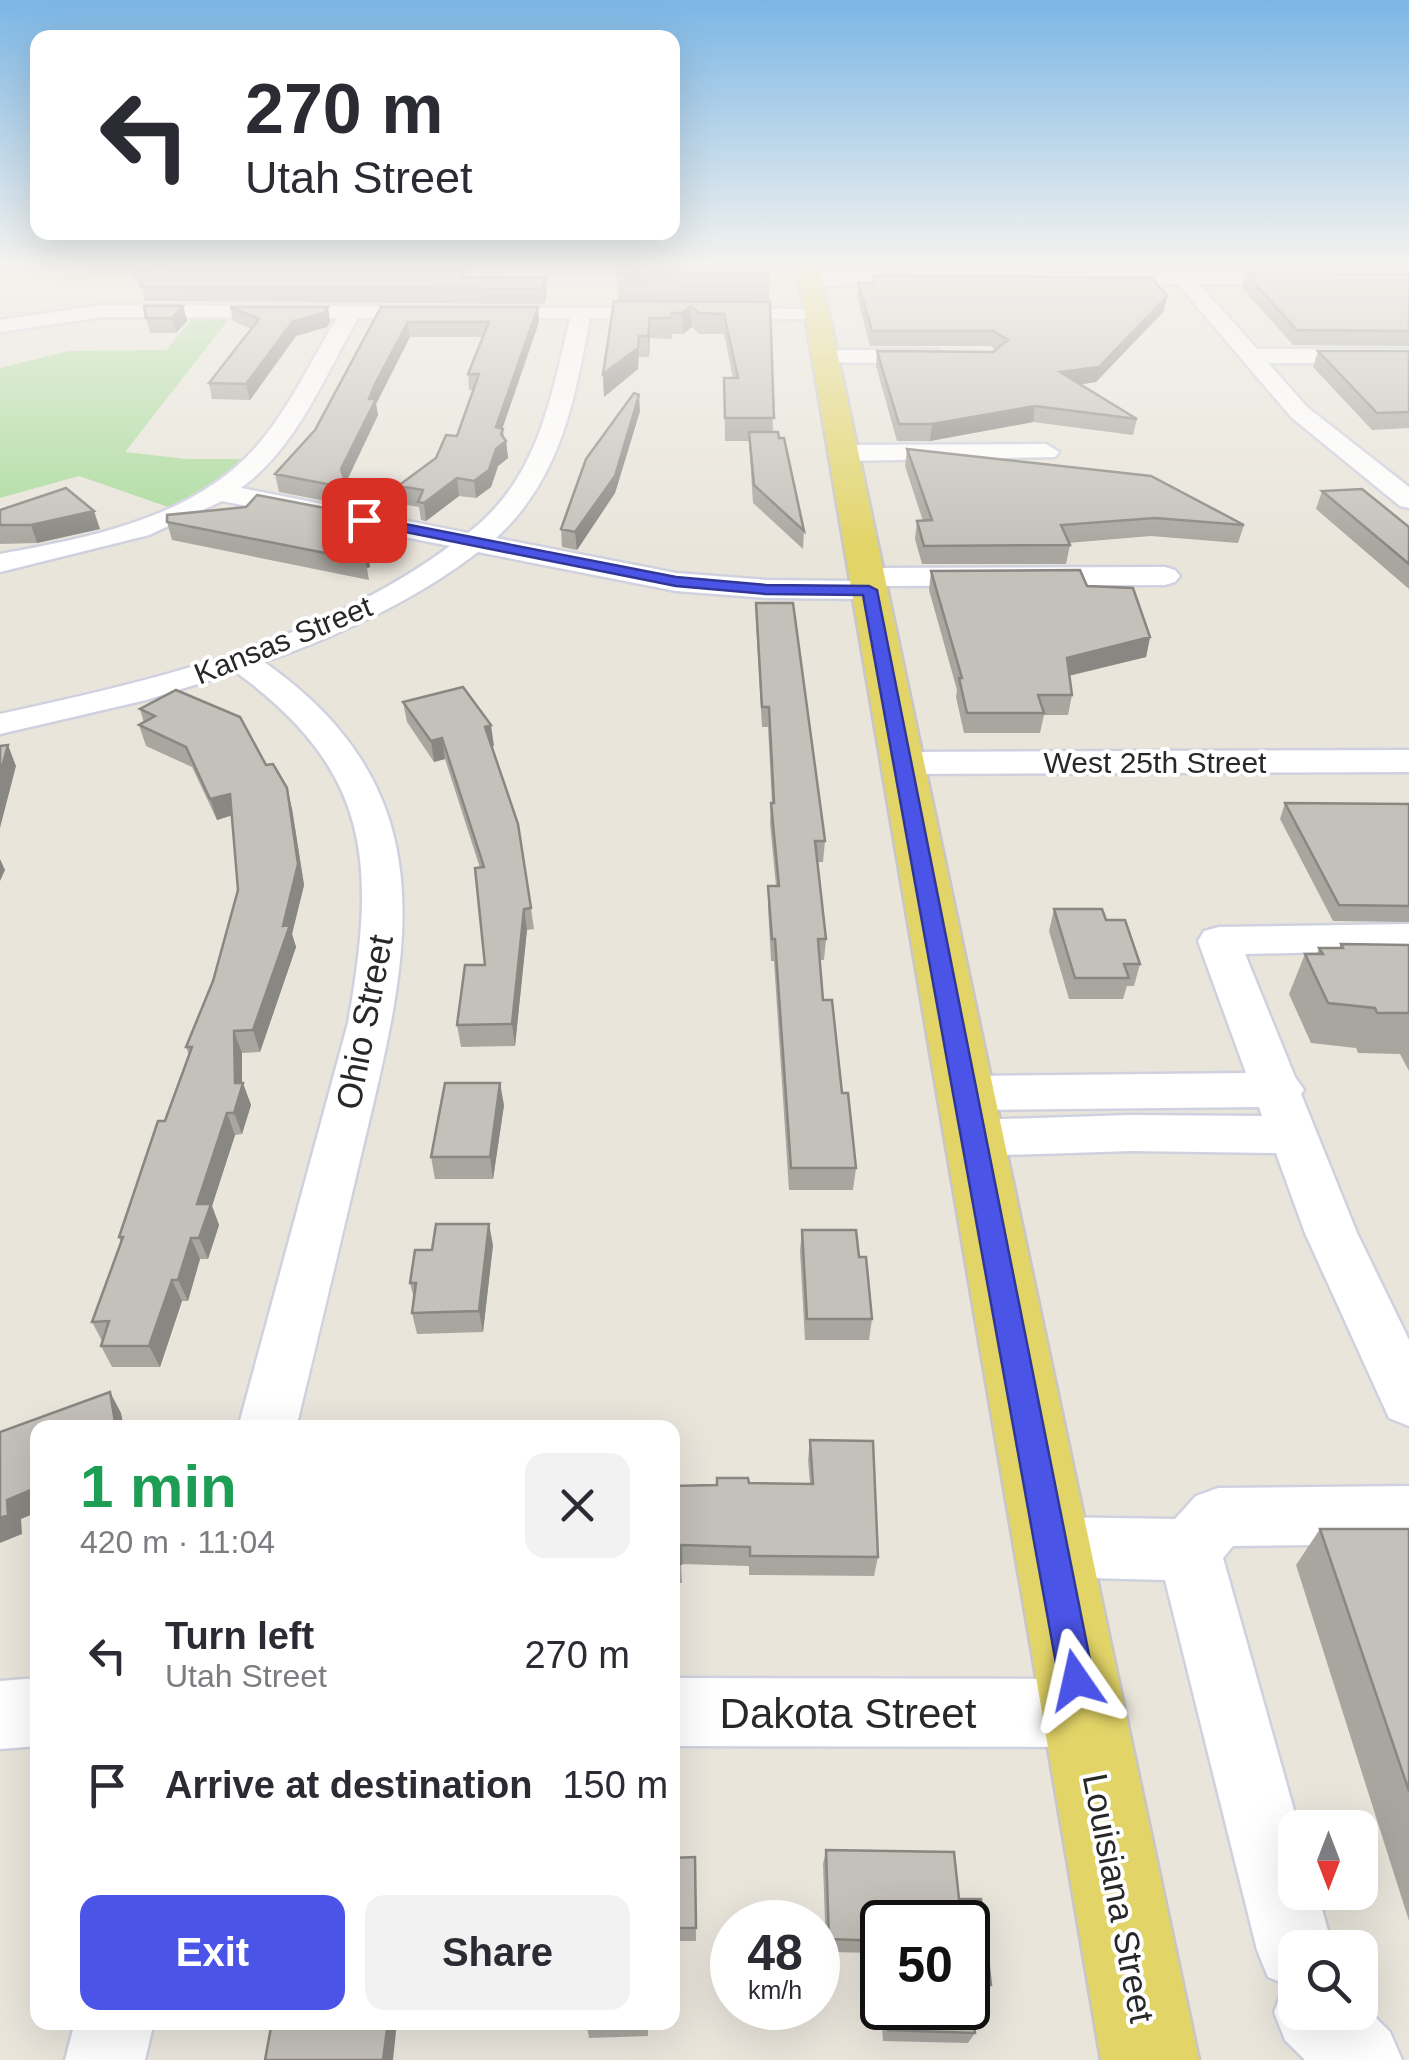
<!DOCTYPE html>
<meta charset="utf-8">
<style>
body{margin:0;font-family:Helvetica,sans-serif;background:#f2f2f3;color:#2b2b33;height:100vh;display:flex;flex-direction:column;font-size:38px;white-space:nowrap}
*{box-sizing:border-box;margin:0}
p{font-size:32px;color:#7c7c81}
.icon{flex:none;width:55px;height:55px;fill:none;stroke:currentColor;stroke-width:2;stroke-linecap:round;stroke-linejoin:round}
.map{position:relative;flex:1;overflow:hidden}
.details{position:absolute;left:30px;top:1420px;width:650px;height:610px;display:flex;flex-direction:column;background:#fff;border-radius:20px;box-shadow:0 10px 40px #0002}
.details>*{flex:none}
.hud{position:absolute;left:30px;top:30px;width:650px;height:210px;border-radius:20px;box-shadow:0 10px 40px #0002;background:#fff;color:#2b2b33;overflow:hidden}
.needle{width:65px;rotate:180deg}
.tools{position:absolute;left:1278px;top:1810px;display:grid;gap:20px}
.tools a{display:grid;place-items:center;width:100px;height:100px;border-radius:20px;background:#fff;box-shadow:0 10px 40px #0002;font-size:50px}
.speed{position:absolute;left:710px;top:1900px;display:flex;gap:20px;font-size:50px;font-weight:700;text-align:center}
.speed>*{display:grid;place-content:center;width:130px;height:130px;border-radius:50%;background:#fff;box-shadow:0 10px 40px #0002;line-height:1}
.speed small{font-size:25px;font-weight:400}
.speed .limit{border:5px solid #111;border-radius:15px;background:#fff;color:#111}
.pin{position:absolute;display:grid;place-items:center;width:85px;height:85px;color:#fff;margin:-42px;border-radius:20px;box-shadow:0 5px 15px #0006}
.me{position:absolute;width:110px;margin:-55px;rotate:349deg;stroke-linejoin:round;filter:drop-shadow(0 0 8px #0008)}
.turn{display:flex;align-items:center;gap:35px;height:210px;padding:0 50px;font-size:45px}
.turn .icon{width:130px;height:130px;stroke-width:2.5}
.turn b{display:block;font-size:70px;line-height:85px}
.round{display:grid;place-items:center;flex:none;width:105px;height:105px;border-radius:20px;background:#f2f2f3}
.headline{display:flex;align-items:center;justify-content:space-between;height:170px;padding:0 50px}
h1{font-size:60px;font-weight:700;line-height:75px;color:#1e9e55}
.primary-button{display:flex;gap:20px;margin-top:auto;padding:20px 50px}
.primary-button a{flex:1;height:115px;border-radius:20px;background:#4a54e7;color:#fff;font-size:40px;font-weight:700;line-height:115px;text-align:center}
.primary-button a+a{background:#f2f2f3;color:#2b2b33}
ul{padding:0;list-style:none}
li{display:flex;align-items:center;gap:30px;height:130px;padding:0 50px}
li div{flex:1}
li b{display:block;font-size:38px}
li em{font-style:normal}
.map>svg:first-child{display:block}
.education{fill:#e9e3cb}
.green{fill:#aadb9c}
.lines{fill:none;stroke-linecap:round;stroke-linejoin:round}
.stream{stroke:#77b8e1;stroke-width:5}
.minor-casing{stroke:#d0d1df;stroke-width:5}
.major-casing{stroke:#c7c7c7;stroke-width:5}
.minor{fill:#fff;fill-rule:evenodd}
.major{fill:#e2d467;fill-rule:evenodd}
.wall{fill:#a9a6a0;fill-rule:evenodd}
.shaded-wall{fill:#898782}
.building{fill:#c4c1ba;stroke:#898782;stroke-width:2.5}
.route{fill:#4a54e7;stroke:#303796;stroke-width:2.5}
.labels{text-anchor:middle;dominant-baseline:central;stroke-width:8;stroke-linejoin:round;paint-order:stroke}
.far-street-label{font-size:30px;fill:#282828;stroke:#fff}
.street-label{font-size:35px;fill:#282828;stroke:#fff}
.near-street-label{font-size:42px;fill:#282828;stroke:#fff}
</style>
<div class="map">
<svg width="1409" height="2060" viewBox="0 0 1409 2060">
<rect width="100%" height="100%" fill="#e9e5db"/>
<path class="education" d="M 0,262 L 796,262 L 800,280 L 0,277 Z"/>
<path class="green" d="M 196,315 L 232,315 L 125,452 L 187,459 L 249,459 L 214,485 L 171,508 L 79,476 L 0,498 L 0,368 L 69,351 L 166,350 Z"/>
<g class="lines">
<path class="stream" d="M 1115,262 L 1117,266"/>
<g class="minor-casing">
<path id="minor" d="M 742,262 L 760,262 L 759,271 L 732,281 L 403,280 L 394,274 L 403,268 L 732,269 L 741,267 Z
M 1409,272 L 1409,284 L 1199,284 L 1257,349 L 1409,349 L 1409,363 L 1268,363 L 1307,407 L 1409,487 L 1409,508 L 1400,506 L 1291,417 L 1178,284 L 1091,285 L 1081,279 L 1091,273 Z
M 932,273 L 939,275 L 939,283 L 811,286 L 801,280 L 811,274 Z
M 102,305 L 824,309 L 827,313 L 817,319 L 590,318 C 574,402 561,478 496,538 L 676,573 L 766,580 L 855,581 L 852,577 L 857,571 L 867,568 L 1165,567 L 1175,570 L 1180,576 L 1175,582 L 1165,585 L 881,586 L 884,590 L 880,596 L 869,599 L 766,598 L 676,591 L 478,552 C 414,601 340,635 264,662 C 452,794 409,954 363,1147 C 341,1240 319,1334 296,1428 L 238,1428 L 348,1023 C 376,865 373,772 236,672 L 146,700 L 0,734 L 0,714 C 154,681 322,641 450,546 L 222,501 L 149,535 L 0,572 L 0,554 C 88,538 194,518 256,447 C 289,409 311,361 337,318 L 102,317 L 0,332 L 0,320 ZM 358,318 L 570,318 C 551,398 538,480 468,533 L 241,488 C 297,447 324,377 358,318 Z
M 825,350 L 938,350 L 949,357 L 938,364 L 817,362 L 814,357 Z
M 1046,444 L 1059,452 L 1055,457 L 843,461 L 830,453 L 843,445 Z
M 1409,750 L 1409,772 L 901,774 L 888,771 L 883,763 L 888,755 L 901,752 Z
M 1409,924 L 1409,950 L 1245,954 L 1295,1077 L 1304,1090 L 1301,1094 L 1357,1233 L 1409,1340 L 1409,1426 L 1389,1418 L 1305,1233 L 1276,1153 L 1131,1151 L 974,1156 L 957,1151 L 950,1138 L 957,1125 L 974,1120 L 1131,1115 L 1262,1116 L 1259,1107 L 965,1110 L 948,1105 L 941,1093 L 948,1081 L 965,1076 L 1246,1073 L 1198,941 L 1204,931 L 1219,927 Z
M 1409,1486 L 1409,1544 L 1233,1546 L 1223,1558 L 1299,1828 L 1295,1828 L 1295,1892 L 1317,1892 L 1333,1948 L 1295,1948 L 1295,2012 L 1360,2012 L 1360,2002 L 1390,2032 L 1402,2060 L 1305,2060 L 1285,2040 L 1274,2012 L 1285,1984 L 1268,1977 L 1257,1950 L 1165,1580 L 1051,1577 L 1029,1569 L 1020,1547 L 1029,1525 L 1051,1517 L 1175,1519 L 1196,1496 L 1218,1488 Z
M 38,1678 L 38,1746 L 0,1749 L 0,1681 Z
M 672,1678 L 1083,1679 L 1107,1689 L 1117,1713 L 1107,1737 L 1083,1747 L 672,1746 Z
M 75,2022 L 154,2022 L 145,2060 L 65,2060 Z"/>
</g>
<g class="major-casing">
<path id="major" d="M 796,262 L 818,262 L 1199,2060 L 1101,2060 Z"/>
</g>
<use href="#minor" class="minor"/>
<use href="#major" class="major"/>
</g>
<path class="wall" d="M 331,262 L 520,262 L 504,265 L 339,265 Z
M 619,262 L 645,262 L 770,274 L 769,302 L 773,432 L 804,531 L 803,549 L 753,503 L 749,441 L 725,441 L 724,378 L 733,378 L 724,334 L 699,334 L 692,327 L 683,334 L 672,334 L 672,339 L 650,338 L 649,357 L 639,357 L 638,369 L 604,397 L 603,374 L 618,301 L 617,274 Z
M 862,262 L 1065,262 L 1064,269 L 865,270 Z
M 1161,262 L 1409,262 L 1409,269 L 1164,265 Z
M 129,264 L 178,270 L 465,277 L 546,278 L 547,292 L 544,304 L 145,301 L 140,280 L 132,277 Z
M 1246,274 L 1409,274 L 1409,346 L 1293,345 L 1242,288 Z
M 873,275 L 1164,311 L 1096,382 L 1081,384 L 1137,419 L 1133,435 L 1033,422 L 930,441 L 897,441 L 876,366 L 877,351 L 993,352 L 996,350 L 991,346 L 870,346 L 857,297 L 858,283 L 872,283 Z
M 183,306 L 187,321 L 176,333 L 150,333 L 146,318 Z
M 230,307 L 328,307 L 330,322 L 327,327 L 296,336 L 250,400 L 212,399 L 209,383 L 251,329 L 233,321 Z
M 381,307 L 539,322 L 502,429 L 504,438 L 506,441 L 508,458 L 498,466 L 491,487 L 476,498 L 459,496 L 426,521 L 421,520 L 419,507 L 401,504 L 398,486 L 436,458 L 457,436 L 473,390 L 469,390 L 468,374 L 483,337 L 410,337 L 378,400 L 376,404 L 378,415 L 346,483 L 351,506 L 279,492 L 275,474 L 315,430 Z
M 1318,351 L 1409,351 L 1409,428 L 1372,430 L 1313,367 Z
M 640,411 L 615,493 L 577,550 L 562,547 L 561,529 Z
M 907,449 L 1244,525 L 1238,543 L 1151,536 L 1068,543 L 1070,545 L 1066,564 L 922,564 L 915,539 L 917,521 L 923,521 L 905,466 Z
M 1322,491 L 1409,527 L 1409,589 L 1316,509 Z
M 0,510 L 100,529 L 37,543 L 0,544 Z
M 167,522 L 367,549 L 370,567 L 367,568 L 369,580 L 172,540 Z
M 931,571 L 1087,586 L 1150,637 L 1146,657 L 1069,676 L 1072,695 L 1068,715 L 1044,715 L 1040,733 L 964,733 L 956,697 L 957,690 L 929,590 Z
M 756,603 L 825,841 L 823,862 L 818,862 L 826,939 L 824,960 L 820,960 L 823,1000 L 856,1168 L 853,1190 L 789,1190 L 774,961 L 771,961 L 768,907 L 768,886 L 776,886 L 770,823 L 771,803 L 772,803 L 768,727 L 762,727 L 756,622 Z
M 403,702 L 494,746 L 491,746 L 531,908 L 534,929 L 527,930 L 515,1046 L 461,1047 L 457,1025 L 485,965 L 480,868 L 445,759 L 434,762 L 407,722 Z
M 140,709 L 266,765 L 287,788 L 292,809 L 304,885 L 292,934 L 296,947 L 260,1052 L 242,1053 L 242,1083 L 251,1105 L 242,1134 L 235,1135 L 212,1206 L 219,1225 L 208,1259 L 200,1259 L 188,1301 L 182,1301 L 160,1367 L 112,1367 L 101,1346 L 102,1341 L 92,1322 L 121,1243 L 119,1237 L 189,1055 L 186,1047 L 213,981 L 238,890 L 232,815 L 217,820 L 192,767 L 146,746 L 139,725 L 144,723 Z
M 1285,803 L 1409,804 L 1409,922 L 1333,921 L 1280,819 Z
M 1054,909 L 1106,920 L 1140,964 L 1134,986 L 1127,986 L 1123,999 L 1069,999 L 1049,931 Z
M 1341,944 L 1409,945 L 1409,1071 L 1400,1054 L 1358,1053 L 1356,1048 L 1311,1043 L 1289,994 L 1305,954 L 1317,954 L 1319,948 L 1339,948 Z
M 504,1105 L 493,1179 L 435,1179 L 431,1157 Z
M 802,1230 L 859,1257 L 872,1319 L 869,1340 L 805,1340 L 800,1251 Z
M 493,1245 L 483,1332 L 417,1334 L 412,1313 L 414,1299 L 410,1283 L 432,1250 Z
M 810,1440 L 878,1557 L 874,1576 L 749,1575 L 749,1566 L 681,1564 L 682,1583 L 672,1583 L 672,1486 L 749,1483 L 810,1484 L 808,1460 Z
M 1320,1529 L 1409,1529 L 1409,1921 L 1296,1565 Z
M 826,1850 L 959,1899 L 991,1985 L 983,1997 L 972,1997 L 975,2033 L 968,2043 L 883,2041 L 877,1953 L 826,1952 L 823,1864 ZM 882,1922 L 968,2008 L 882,2008 Z
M 695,1857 L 696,1941 L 672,1941 L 672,1858 Z
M 586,2022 L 648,2022 L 648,2036 L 589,2038 Z"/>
<path class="shaded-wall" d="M 546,278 L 547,292 L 544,304 L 543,289 Z
M 1167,296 L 1164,311 L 1096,382 L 1058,388 L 1060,372 Z
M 183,306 L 187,321 L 176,333 L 172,318 Z
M 691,306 L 692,327 L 683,334 L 682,313 Z
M 328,307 L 330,322 L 327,327 L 296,336 L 250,400 L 246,384 L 293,321 Z
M 538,307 L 539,322 L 497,444 L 496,427 Z
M 650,318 L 650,338 L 649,357 L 648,336 Z
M 408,322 L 410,337 L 376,404 L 378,415 L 344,486 L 341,469 L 375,384 Z
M 639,336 L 638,369 L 604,397 L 603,374 Z
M 639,395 L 640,411 L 615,493 L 577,550 L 575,532 Z
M 1035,406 L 1033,422 L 930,441 L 932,424 Z
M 503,429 L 504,443 L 506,441 L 508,458 L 498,466 L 491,487 L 476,498 L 474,481 Z
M 457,478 L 459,496 L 426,521 L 424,503 Z
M 94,511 L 100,529 L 37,543 L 31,525 Z
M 367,549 L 370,567 L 367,568 L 362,550 Z
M 1150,637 L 1146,657 L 1063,677 L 1067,658 Z
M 491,725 L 494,746 L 487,747 L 485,727 Z
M 442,738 L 445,759 L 434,762 L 431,741 Z
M 8,745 L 16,766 L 0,828 L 0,774 Z
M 287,788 L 292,809 L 304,885 L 292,934 L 296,947 L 260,1052 L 253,1030 L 283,926 Z
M 230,794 L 236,814 L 217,820 L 210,799 Z
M 0,859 L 5,870 L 0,881 Z
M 524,909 L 527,930 L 515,1046 L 512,1024 Z
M 234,1031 L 242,1053 L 242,1087 L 243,1083 L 251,1105 L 242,1134 L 234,1113 Z
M 500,1083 L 504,1105 L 493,1179 L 490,1157 Z
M 227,1113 L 235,1135 L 212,1206 L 219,1225 L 208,1259 L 199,1238 L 197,1204 Z
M 489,1224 L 493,1245 L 483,1332 L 479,1311 Z
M 191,1238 L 200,1259 L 188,1301 L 178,1280 Z
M 172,1280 L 182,1301 L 160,1367 L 149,1346 Z
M 110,1392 L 121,1413 L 124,1428 L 116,1428 Z
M 38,1487 L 38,1512 L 21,1519 L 22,1534 L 0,1543 L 0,1518 L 7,1500 Z
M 388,2022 L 397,2022 L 393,2060 L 383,2060 Z"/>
<path class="building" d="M 619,262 L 770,262 L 770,274 L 617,274 Z
M 129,264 L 178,270 L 464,270 L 462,277 L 546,278 L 543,289 L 141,287 L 138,271 L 148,272 Z
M 1246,274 L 1409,274 L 1409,331 L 1297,330 Z
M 873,275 L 1152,278 L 1167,296 L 1099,367 L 1060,372 L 1137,419 L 1035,406 L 932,424 L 899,424 L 877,351 L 993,352 L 1008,340 L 993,331 L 872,331 L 858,283 L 875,283 Z
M 614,301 L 770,302 L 774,418 L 725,418 L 724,378 L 738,378 L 724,314 L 699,313 L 691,306 L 682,313 L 672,313 L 671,318 L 650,318 L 648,336 L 639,336 L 638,348 L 603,374 Z
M 144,306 L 183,306 L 172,318 L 146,318 Z
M 230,307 L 328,307 L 324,313 L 293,321 L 246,384 L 209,383 L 259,319 Z
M 381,307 L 538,307 L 496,427 L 503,429 L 501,434 L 506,441 L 496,449 L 489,470 L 474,481 L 457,478 L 424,503 L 418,502 L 423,490 L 398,486 L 436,458 L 446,435 L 457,436 L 479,374 L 468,374 L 489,322 L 408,322 L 375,384 L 369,399 L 376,399 L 341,469 L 347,488 L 275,474 L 315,430 Z
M 1318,351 L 1409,351 L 1409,412 L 1377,413 Z
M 634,393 L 639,395 L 615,476 L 575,532 L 561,529 L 586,459 Z
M 749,432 L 778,432 L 779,438 L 784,438 L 804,531 L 754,485 Z
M 907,449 L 1151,476 L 1244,525 L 1155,518 L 1061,525 L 1070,545 L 924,546 L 917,521 L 932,520 Z
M 66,488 L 94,511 L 31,525 L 0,525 L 0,510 Z
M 1362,489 L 1409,527 L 1409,564 L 1322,491 Z
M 257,495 L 356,514 L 367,549 L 362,550 L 366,561 L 167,522 L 167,515 L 246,507 Z
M 1080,570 L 1087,586 L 1133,588 L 1150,637 L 1067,658 L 1072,695 L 1038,695 L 1044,713 L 967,713 L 959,678 L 962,678 L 931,571 Z
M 756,603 L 793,603 L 824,833 L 825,841 L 815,841 L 826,939 L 818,939 L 823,1000 L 832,1000 L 842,1093 L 848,1093 L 856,1168 L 791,1168 L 775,939 L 772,939 L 768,886 L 779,886 L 771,803 L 774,803 L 769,707 L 762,707 Z
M 463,687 L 491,725 L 485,727 L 518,824 L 531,908 L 524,909 L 512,1024 L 457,1025 L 465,965 L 485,965 L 475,868 L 484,867 L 442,738 L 431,741 L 403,702 Z
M 176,690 L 240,717 L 266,765 L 273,764 L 287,788 L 298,864 L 283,926 L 290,925 L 253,1030 L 234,1031 L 235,1083 L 243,1083 L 234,1113 L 227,1113 L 197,1204 L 211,1204 L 199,1238 L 191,1238 L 178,1280 L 172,1280 L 149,1346 L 101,1346 L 109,1321 L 92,1322 L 123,1237 L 119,1237 L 158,1121 L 165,1121 L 192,1047 L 186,1047 L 213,981 L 238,890 L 230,794 L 210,799 L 186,747 L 139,725 L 155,716 L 140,709 Z
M 8,745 L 0,774 L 0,746 Z
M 1285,803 L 1409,804 L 1409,906 L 1339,905 Z
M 1054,909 L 1102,909 L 1106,920 L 1125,920 L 1140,964 L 1124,964 L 1129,978 L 1075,978 Z
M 1341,944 L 1409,945 L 1409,1013 L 1377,1013 L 1375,1008 L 1328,1003 L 1305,954 L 1323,954 L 1319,948 L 1343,948 Z
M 445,1083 L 500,1083 L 490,1157 L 431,1157 Z
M 436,1224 L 489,1224 L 479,1311 L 412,1313 L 416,1283 L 410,1283 L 415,1250 L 432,1250 Z
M 802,1230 L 856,1230 L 859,1257 L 866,1257 L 872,1319 L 807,1319 Z
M 110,1392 L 116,1428 L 38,1428 L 38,1487 L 7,1500 L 8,1515 L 0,1518 L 0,1432 Z
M 810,1440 L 873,1441 L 878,1557 L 750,1556 L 750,1547 L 681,1545 L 681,1564 L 672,1565 L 672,1486 L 717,1485 L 717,1478 L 748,1478 L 749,1483 L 813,1484 Z
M 1320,1529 L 1409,1529 L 1409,1791 Z
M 826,1850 L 954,1852 L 959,1899 L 981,1899 L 991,1985 L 970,1985 L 975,2033 L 888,2030 L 886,2008 L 968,2008 L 968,1922 L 882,1922 L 882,1956 L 881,1941 L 829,1939 Z
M 695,1857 L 696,1928 L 672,1928 L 672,1858 Z
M 272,2022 L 388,2022 L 383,2060 L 265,2060 Z
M 586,2022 L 646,2022 L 646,2026 L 585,2027 Z"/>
<linearGradient id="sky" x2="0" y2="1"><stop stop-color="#7bb6e5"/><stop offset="0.48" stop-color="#f5f3ef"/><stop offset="1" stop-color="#f5f3ef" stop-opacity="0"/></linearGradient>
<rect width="1409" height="550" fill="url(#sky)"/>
<path class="route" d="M 364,516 L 676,577 L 766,585 L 869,586 L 877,590 L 1094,1680 L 1089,1692 L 1076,1697 L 1064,1692 L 1059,1680 L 863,595 L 766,594 L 676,586 L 360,523 L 358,520 Z"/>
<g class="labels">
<g class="far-street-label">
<text transform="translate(283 640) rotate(-22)">Kansas Street</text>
<text x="1155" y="762">West 25th Street</text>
</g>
<g class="street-label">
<text transform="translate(364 1022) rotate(-79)">Ohio Street</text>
<text transform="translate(1119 1898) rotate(79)">Louisiana Street</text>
</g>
<g class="near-street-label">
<text x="848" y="1713">Dakota Street</text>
</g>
</g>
</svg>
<div class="tools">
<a><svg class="needle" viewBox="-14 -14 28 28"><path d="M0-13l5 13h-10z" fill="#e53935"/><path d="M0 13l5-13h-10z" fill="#7c7c81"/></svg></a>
<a><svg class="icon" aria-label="search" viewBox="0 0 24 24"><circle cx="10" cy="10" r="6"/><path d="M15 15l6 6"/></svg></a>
</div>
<div class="speed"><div>48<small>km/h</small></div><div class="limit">50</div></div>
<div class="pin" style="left:364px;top:520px;background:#d93025"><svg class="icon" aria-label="arrive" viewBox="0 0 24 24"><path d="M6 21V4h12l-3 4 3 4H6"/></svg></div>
<svg class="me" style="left:1076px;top:1680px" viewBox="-20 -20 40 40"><path d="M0-17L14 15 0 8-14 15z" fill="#4a54e7" stroke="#fff" stroke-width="4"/></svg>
<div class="hud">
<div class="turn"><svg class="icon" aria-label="left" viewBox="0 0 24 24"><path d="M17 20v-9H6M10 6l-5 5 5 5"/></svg><div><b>270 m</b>Utah Street</div></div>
</div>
<section class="details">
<div class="headline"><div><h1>1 min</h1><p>420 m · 11:04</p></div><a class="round"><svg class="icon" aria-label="close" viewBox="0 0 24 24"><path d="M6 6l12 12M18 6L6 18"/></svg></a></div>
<ul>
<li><svg class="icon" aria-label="left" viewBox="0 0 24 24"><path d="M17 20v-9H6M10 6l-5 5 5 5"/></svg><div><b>Turn left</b><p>Utah Street</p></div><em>270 m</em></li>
<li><svg class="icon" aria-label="arrive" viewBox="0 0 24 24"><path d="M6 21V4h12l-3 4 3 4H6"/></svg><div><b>Arrive at destination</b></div><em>150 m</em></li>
</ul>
<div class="primary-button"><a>Exit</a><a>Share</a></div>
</section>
</div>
